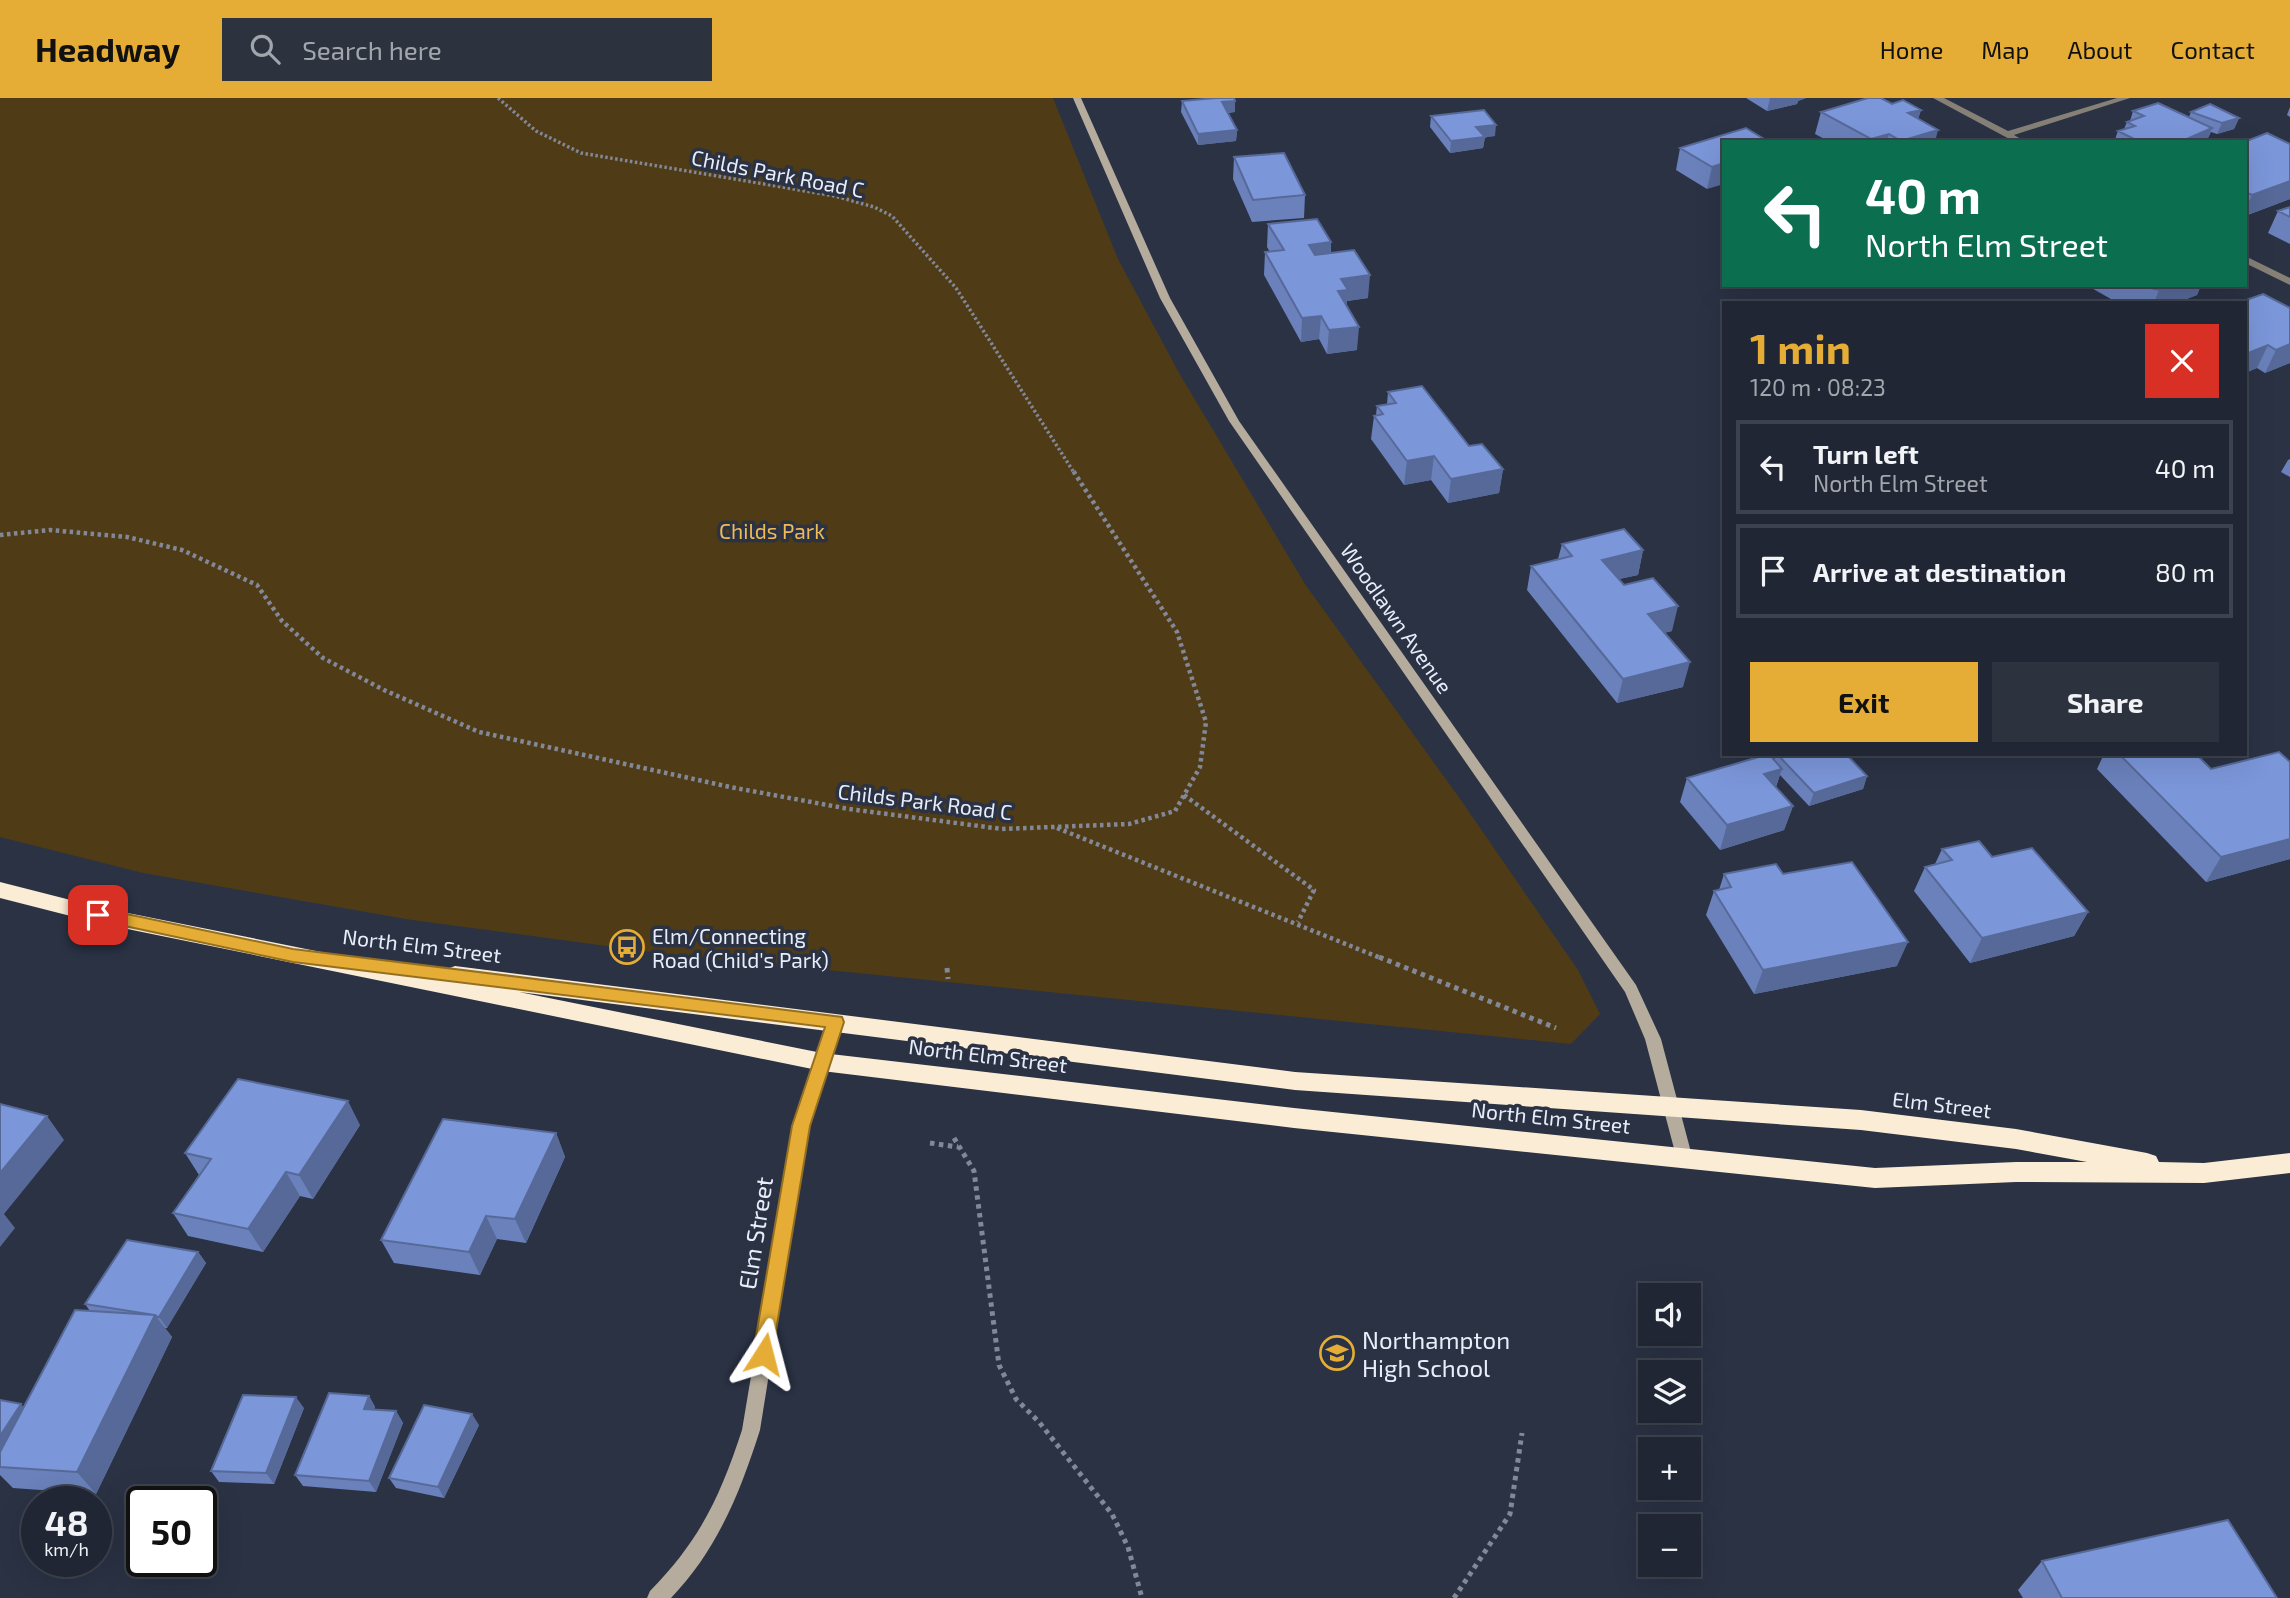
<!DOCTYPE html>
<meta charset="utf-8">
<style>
body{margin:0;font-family:"Exo 2",sans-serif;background:#2d323f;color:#f1f3f6;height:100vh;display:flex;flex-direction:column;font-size:26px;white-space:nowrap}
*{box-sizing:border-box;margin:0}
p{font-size:23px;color:#a2a5ac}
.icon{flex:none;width:38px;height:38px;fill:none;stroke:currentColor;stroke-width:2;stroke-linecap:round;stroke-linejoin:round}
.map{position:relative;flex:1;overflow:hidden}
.sheet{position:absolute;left:1722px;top:203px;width:525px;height:455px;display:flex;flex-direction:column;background:#202633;border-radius:0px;box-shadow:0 7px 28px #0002,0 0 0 2px #3d434e}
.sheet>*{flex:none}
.guide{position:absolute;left:1722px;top:42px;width:525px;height:147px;border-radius:0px;box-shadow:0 7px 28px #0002,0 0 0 2px #3d434e;background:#0b6e4f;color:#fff;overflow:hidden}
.buttons{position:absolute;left:1638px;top:1185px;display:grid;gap:14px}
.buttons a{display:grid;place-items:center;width:63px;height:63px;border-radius:0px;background:#202633;box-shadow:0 7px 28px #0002,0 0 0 2px #3d434e;font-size:35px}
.speed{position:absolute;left:21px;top:1388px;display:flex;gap:14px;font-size:35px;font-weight:700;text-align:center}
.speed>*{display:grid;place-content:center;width:91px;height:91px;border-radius:50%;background:#202633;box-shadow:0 7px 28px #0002,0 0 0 2px #3d434e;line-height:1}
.speed small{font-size:18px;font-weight:400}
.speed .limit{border:4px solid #111;border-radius:10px;background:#fff;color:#111}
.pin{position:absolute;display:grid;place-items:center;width:60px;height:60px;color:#fff;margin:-30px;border-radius:14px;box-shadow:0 4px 10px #0006}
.me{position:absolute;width:77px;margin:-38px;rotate:9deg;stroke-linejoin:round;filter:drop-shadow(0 0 5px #0008)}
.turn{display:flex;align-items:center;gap:24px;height:147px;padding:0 28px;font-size:32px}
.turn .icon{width:91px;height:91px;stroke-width:2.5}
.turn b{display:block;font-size:49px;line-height:60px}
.round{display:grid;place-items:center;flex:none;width:74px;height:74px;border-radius:0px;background:#2d323f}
.head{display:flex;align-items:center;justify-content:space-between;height:119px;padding:0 28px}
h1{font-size:42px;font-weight:700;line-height:52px;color:#e5ad35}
.button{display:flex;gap:14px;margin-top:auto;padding:14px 28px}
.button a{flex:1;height:80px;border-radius:0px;background:#e5ad35;color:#111;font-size:28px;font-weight:700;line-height:80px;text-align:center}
.button a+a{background:#2d323f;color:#f1f3f6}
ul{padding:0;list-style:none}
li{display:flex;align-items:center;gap:21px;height:94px;margin:0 14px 10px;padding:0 14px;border:4px solid #3d434e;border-radius:0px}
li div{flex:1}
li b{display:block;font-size:26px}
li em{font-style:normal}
header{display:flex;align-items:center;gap:42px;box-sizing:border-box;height:98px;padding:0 35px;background:#e5ad35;color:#111}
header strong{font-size:33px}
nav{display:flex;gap:38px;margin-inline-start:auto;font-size:24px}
.search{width:490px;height:63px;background:#2d323f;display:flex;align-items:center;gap:18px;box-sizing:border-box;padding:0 24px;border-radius:0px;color:#a2a5ac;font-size:26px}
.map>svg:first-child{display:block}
.green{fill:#4f3c16}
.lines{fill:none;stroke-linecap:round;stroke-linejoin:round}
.path-far2{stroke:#828898;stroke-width:3.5;stroke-dasharray:2.5 2.5;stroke-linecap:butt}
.path-far1{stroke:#828898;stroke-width:4.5;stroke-dasharray:3.5 3.5;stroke-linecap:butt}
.path{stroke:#828898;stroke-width:5;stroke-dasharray:4.5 4.5;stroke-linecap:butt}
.street{fill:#868077;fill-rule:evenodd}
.secondary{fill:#b5ac9d;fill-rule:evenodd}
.highway{fill:#fbedd5;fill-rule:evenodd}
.wall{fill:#6a81bb}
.shaded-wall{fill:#566998}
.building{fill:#7b96d9;stroke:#566998;stroke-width:2}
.route{fill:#e5ad35;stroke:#957022;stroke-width:2}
.labels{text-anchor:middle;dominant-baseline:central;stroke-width:7;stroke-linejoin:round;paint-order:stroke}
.street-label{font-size:21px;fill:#e8edfa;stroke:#2a3244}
.park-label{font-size:21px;fill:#f0bb54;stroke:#2a3244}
.poi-label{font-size:21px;fill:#e8edfa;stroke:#2a3244;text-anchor:start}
.near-street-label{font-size:24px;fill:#e8edfa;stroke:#2a3244}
.near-poi-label{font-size:24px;fill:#e8edfa;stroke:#2a3244;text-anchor:start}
</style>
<header>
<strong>Headway</strong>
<div class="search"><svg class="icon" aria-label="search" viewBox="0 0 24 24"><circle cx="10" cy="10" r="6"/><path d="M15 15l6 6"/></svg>Search here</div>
<nav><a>Home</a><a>Map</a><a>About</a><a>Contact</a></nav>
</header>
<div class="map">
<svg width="2290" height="1500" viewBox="0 0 2290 1500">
<rect width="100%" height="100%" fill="#2a3244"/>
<path class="green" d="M 0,0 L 1053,0 L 1118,161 L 1179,275 L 1305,486 L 1458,698 L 1578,872 L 1600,916 L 1571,946 L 666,856 L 412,822 L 143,775 L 0,739 Z"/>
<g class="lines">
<path class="path-far2" d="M 498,0 L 536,33 L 581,55 L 835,98 L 874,109 L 892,118 L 956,190 L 1073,373"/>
<path class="path-far1" d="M 0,437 L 50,432 L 127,439 L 182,452 L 257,487 L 282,523 L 323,560 L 384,592 L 479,634 L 730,689 L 849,711 L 1002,731 L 1129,726 L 1175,713 L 1200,669 L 1206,624 L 1177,534 L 1072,371
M 1184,697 L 1314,792 L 1298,824
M 1057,730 L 1383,861"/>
<path class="path" d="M 1379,859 L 1556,930
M 947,870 L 948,881
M 954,1040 L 974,1073 L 999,1267 L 1016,1301 L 1039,1324 L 1112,1416 L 1128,1449 L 1142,1500
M 930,1045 L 958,1049
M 1454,1500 L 1510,1416 L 1522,1335"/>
<path class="street" d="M 1933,0 L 1944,0 L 2008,33 L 2117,0 L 2130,0 L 2014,37 L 2026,44 L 2015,44 Z
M 2245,158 L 2290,180 L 2290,187 L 2245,165 Z"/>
<path class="secondary" d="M 1073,0 L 1081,0 L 1170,200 L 1239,323 L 1636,887 L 1661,941 L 1692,1058 L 1690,1063 L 1684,1065 L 1678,1063 L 1676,1058 L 1645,941 L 1625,894 L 1229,323 L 1160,200 Z
M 836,918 L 841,920 L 844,924 L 809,1028 L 760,1332 C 740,1395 717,1452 671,1500 L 647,1500 L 650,1493 C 700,1442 720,1399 742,1332 L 793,1028 L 828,924 L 831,920 Z"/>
<path class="highway" d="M 0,784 L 98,809 L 445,879 L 447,871 L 455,868 L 1295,974 L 1861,1012 L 2016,1031 L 2147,1055 L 2156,1058 L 2159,1064 L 2204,1065 L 2290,1055 L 2290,1075 L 2204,1085 L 2016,1084 L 1875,1090 L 1294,1030 L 822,973 L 98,825 L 0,800 ZM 519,894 L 1295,992 L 1861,1032 L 2016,1051 L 2087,1064 L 2016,1064 L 1875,1070 L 1294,1010 L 822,955 Z"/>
</g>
<path class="wall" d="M 1746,0 L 1806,0 L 1798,3 L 1797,6 L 1767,13 Z
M 1182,3 L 1235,14 L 1228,15 L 1237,32 L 1236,43 L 1198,47 L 1181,14 Z
M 1892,6 L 1921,12 L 1918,21 L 1935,44 L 1830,44 L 1815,36 L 1821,14 Z
M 2290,9 L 2290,19 L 2287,17 Z
M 2133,13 L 2189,19 L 2191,14 L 2239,20 L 2234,31 L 2217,36 L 2211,34 L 2206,44 L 2114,44 L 2118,33 L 2124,31 L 2127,24 L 2130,23 Z
M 1431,18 L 1495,38 L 1485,39 L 1483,50 L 1450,55 L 1430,29 Z
M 1746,30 L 1707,91 L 1676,72 L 1680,50 Z
M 2245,44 L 2290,101 L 2245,118 Z
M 1234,59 L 1305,97 L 1304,120 L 1252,124 L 1233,81 Z
M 2290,109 L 2290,146 L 2268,135 L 2278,113 Z
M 1268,126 L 1331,144 L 1331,155 L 1368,200 L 1347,203 L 1346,207 L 1357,252 L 1327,256 L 1319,241 L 1301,244 L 1264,177 L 1265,154 L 1270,154 L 1267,149 Z
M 2089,187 L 2201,187 L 2197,197 L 2176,205 L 2118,205 L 2088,188 Z
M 2245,205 L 2290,265 L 2265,275 L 2257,270 L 2245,275 Z
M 1388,294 L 1503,371 L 1499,395 L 1448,405 L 1431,382 L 1404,387 L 1371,341 L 1374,318 L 1376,317 L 1377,308 L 1387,306 Z
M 2290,361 L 2290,379 L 2281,374 L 2288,362 Z
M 1562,446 L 1643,452 L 1638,477 L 1619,481 L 1672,533 L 1664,535 L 1683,589 L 1617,605 L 1527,492 L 1531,468 L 1558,461 Z
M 1776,656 L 1867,678 L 1863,691 L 1809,708 L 1780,677 L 1776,689 L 1793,708 L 1784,732 L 1720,752 L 1680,704 L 1687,680 L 1774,663 Z
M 2104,656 L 2196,656 L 2211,671 L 2290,664 L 2290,761 L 2206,784 L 2097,671 Z
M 1942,751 L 1992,759 L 2088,814 L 2074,838 L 1970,865 L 1914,793 L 1925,769 L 1935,766 Z
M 1724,776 L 1783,776 L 1897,868 L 1754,896 L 1706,817 L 1714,793 L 1719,792 Z
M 360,1027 L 313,1101 L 300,1098 L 263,1154 L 188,1138 L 173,1115 L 199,1077 L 185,1055 Z
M 556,1035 L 565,1059 L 526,1145 L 497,1141 L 480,1177 L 394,1165 L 381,1142 Z
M 198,1154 L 206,1165 L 167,1230 L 165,1230 L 172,1239 L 96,1396 L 13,1390 L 0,1377 L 0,1302 L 24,1309 L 90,1213 L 85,1206 Z
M 369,1298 L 375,1309 L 374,1311 L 396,1313 L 403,1325 L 376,1394 L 303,1388 L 295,1377 Z
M 304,1310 L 274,1386 L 219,1384 L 211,1373 Z
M 479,1327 L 444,1400 L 396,1390 L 389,1380 Z
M 2042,1463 L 2277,1500 L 2023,1500 L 2018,1492 Z"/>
<path class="shaded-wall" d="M 1770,0 L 1806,0 L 1798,3 L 1797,6 L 1767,13 Z
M 1235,3 L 1235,14 L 1222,15 L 1222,4 Z
M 1921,12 L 1914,33 L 1908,15 Z
M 2239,20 L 2234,31 L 2217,36 L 2222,25 Z
M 1496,27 L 1495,38 L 1475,40 L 1476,29 Z
M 2212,30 L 2206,44 L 2180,44 Z
M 1237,32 L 1236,43 L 1198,47 L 1198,36 Z
M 1938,32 L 1935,44 L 1901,44 L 1901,43 Z
M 1889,36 L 1886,44 L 1870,44 L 1871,41 Z
M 1485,39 L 1483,50 L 1450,55 L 1451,43 Z
M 1724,65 L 1724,86 L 1707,91 L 1712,69 Z
M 2290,83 L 2290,101 L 2245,118 L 2245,112 L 2252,97 Z
M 1331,144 L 1330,167 L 1307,170 L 1309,147 Z
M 1370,177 L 1368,200 L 1347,203 L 1346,214 L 1338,193 L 1341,181 Z
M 2172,187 L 2201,187 L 2197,197 L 2176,205 L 2154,205 L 2159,192 Z
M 1321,218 L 1319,241 L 1301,244 L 1302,220 Z
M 1359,229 L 1357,252 L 1327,256 L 1329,232 Z
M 2290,246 L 2290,265 L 2265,275 L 2276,252 Z
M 2268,247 L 2257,270 L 2245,275 L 2245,258 L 2246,256 Z
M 1434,358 L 1431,382 L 1404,387 L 1407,363 Z
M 1503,371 L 1499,395 L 1448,405 L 1451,381 Z
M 1643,452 L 1638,477 L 1597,486 L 1602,462 Z
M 1678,508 L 1672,533 L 1642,540 L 1648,516 Z
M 1690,564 L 1683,589 L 1617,605 L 1623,581 Z
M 1782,671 L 1773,696 L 1764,676 Z
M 1867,678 L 1863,691 L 1809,708 L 1814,695 Z
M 1793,708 L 1784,732 L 1720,752 L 1727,727 Z
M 2290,741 L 2290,761 L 2206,784 L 2221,759 Z
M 2088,814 L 2074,838 L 1970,865 L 1982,840 Z
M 1908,844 L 1897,868 L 1754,896 L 1763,872 Z
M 348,1003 L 360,1027 L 313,1101 L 299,1077 Z
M 47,1018 L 64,1042 L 4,1116 L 15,1130 L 0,1149 L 0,1075 Z
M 556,1035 L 565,1059 L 526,1145 L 515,1121 Z
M 286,1074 L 300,1098 L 263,1154 L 248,1131 Z
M 486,1118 L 497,1141 L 480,1177 L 469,1154 Z
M 198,1154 L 206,1165 L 167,1230 L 159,1219 Z
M 155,1217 L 172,1239 L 96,1396 L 77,1374 Z
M 369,1298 L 375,1309 L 371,1322 L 364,1311 Z
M 296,1299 L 304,1310 L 274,1386 L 266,1375 Z
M 21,1306 L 31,1318 L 0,1365 L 0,1338 Z
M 396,1313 L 403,1325 L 376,1394 L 369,1383 Z
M 472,1316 L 479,1327 L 444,1400 L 438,1389 Z"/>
<path class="building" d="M 1216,0 L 1234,0 L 1235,3 L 1222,4 L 1237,32 L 1198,36 L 1182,3 Z
M 1868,0 L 1881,0 L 1892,6 L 1903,2 L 1921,12 L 1908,15 L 1938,32 L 1901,43 L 1889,36 L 1871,41 L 1821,14 Z
M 2158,5 L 2212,30 L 2180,44 L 2168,44 L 2164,42 L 2159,44 L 2140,44 L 2118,33 L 2135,28 L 2127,24 L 2144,18 L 2133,13 Z
M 2210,6 L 2239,20 L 2222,25 L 2191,14 Z
M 1484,12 L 1496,27 L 1476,29 L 1485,39 L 1451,43 L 1431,18 Z
M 1746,30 L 1769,44 L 1724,44 L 1724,65 L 1712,69 L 1680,50 Z
M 2267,35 L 2290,46 L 2290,83 L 2252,97 L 2245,94 L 2245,44 L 2244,44 Z
M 1284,55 L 1305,97 L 1253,102 L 1234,59 Z
M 2290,109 L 2290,119 L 2278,113 Z
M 1317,121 L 1331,144 L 1309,147 L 1315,157 L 1354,152 L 1370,177 L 1341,181 L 1348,192 L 1338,193 L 1359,229 L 1329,232 L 1321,218 L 1302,220 L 1265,154 L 1284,152 L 1268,126 Z
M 2137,187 L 2172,187 L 2159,192 Z
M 2263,196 L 2290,210 L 2290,246 L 2276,252 L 2268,247 L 2246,256 L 2245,255 L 2245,205 L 2238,205 Z
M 1422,288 L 1469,348 L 1482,346 L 1503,371 L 1451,381 L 1434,358 L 1407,363 L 1374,318 L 1383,316 L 1377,308 L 1396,305 L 1388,294 Z
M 1624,431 L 1643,452 L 1602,462 L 1624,487 L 1653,480 L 1678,508 L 1648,516 L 1690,564 L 1623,581 L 1531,468 L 1572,458 L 1562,446 Z
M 2279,654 L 2290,664 L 2290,741 L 2221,759 L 2119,656 L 2196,656 L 2211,671 Z
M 1769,656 L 1782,671 L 1764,676 L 1793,708 L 1727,727 L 1687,680 Z
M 1777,656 L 1846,656 L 1867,678 L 1814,695 Z
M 1979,743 L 1992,759 L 2032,750 L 2088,814 L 1982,840 L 1925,769 L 1952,762 L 1942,751 Z
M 1852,764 L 1908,844 L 1763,872 L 1714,793 L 1731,789 L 1724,776 L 1776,766 L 1783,776 Z
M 238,981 L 348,1003 L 299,1077 L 286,1074 L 248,1131 L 173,1115 L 211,1061 L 185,1055 Z
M 0,1006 L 47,1018 L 0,1075 Z
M 443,1021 L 556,1035 L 515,1121 L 486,1118 L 469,1154 L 381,1142 Z
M 127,1142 L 198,1154 L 159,1219 L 155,1218 L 155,1217 L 85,1206 Z
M 75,1212 L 155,1217 L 77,1374 L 0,1369 L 0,1354 Z
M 329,1295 L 369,1298 L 364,1311 L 396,1313 L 369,1383 L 295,1377 Z
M 243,1297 L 296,1299 L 266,1375 L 211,1373 Z
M 0,1302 L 21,1306 L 0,1338 Z
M 424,1307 L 472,1316 L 438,1389 L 389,1380 Z
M 2228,1422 L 2277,1500 L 2062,1500 L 2042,1463 Z"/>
<path class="route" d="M 98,810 L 293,851 L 842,919 L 844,924 L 810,1028 L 771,1263 L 764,1265 L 756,1263 L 753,1256 L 792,1028 L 825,929 L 293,864 L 92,821 L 89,817 L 92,812 Z"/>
<defs>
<g id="bus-ring" transform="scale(1.75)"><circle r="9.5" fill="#2a3244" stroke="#e5ad35" stroke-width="1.5"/><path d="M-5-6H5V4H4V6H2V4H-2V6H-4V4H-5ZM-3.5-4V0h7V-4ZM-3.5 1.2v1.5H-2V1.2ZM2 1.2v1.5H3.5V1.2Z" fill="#e5ad35"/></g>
<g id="school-ring" transform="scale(1.75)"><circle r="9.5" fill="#2a3244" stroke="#e5ad35" stroke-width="1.5"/><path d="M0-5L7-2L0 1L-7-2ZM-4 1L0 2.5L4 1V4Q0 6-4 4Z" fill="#e5ad35"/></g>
</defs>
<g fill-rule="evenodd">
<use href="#bus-ring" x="627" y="849"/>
<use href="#school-ring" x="1337" y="1255"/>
</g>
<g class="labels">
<g class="street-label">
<text transform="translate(778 75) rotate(11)">Childs Park Road C</text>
<text transform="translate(1397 520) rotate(55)">Woodlawn Avenue</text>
<text transform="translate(925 703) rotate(7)">Childs Park Road C</text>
<text transform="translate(422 847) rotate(7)">North Elm Street</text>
<text transform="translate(988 957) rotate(7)">North Elm Street</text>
<text transform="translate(1942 1006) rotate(7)">Elm Street</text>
<text transform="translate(1551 1019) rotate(6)">North Elm Street</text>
</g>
<g class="park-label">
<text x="772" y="432">Childs Park</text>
</g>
<g class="poi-label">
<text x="652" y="837">Elm/Connecting<tspan x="652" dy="24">Road (Child's Park)</tspan></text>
</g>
<g class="near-street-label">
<text transform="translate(755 1135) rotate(-81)">Elm Street</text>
</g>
<g class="near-poi-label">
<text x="1362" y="1241">Northampton<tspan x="1362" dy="28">High School</tspan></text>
</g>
</g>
</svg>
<div class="buttons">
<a><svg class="icon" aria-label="sound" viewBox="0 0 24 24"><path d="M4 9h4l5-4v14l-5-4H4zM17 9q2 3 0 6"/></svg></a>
<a><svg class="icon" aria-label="layers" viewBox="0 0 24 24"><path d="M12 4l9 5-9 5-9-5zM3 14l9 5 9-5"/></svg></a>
<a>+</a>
<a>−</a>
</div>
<div class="speed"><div>48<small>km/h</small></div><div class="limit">50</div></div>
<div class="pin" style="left:98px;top:817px;background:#d93025"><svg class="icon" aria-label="arrive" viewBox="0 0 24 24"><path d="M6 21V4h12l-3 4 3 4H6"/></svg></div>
<svg class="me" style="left:764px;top:1256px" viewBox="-20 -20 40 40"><path d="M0-17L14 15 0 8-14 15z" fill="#e5ad35" stroke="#fff" stroke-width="4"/></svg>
<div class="guide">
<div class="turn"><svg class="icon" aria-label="left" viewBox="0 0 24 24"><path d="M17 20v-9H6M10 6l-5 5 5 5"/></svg><div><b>40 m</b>North Elm Street</div></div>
</div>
<section class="sheet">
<div class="head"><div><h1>1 min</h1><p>120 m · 08:23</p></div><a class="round" style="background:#d93025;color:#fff"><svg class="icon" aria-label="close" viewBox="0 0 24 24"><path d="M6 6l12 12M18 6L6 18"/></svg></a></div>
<ul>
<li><svg class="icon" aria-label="left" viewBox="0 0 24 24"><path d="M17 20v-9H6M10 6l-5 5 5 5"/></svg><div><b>Turn left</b><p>North Elm Street</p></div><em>40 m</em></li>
<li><svg class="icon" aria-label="arrive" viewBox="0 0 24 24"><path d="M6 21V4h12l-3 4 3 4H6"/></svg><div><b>Arrive at destination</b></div><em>80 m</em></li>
</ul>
<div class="button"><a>Exit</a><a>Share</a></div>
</section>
</div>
